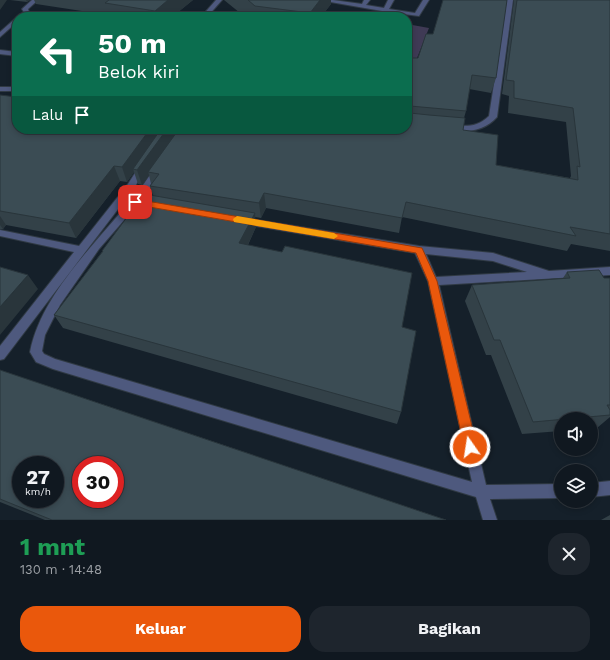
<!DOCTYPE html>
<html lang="id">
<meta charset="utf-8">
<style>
body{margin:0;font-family:"Work Sans",sans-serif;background:#1e252d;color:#f1f3f6;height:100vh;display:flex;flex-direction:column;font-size:15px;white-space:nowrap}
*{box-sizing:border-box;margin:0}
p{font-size:13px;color:#9ca0a5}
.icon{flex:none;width:22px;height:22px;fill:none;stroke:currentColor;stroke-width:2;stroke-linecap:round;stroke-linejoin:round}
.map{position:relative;height:520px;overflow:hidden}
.details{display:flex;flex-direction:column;background:#101820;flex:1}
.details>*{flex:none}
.hud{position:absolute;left:12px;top:12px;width:400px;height:122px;border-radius:16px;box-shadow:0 2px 6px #0003,0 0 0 1px #30373e;background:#0b6e4f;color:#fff;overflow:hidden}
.buttons{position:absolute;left:554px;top:412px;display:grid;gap:8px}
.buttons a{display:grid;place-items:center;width:44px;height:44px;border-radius:50%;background:#101820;box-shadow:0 2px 6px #0003,0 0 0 1px #30373e;font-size:20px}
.speed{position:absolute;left:12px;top:456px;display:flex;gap:8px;font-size:20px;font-weight:700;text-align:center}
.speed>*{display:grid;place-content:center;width:52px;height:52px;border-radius:50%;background:#101820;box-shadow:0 2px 6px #0003,0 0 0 1px #30373e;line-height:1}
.speed small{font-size:10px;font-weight:400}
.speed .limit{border:6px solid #d22;background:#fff;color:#111}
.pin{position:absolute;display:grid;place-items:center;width:34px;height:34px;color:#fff;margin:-17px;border-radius:8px;box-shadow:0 2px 6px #0006}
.me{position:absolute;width:44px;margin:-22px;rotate:347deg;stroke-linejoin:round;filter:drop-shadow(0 0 3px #0008)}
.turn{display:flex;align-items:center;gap:14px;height:84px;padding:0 20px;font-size:18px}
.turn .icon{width:52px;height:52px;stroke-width:2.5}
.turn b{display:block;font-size:28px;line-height:34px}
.then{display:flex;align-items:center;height:38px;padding:0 20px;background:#0003;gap:8px;font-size:15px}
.round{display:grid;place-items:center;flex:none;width:42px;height:42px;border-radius:16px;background:#1e252d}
.overview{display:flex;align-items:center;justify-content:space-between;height:68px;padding:0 20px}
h1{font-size:24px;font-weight:700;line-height:30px;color:#1e9e55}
.cta{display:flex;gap:8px;margin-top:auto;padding:8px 20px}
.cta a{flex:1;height:46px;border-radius:16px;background:#ea580c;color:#fff;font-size:16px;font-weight:700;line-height:46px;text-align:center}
.cta a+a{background:#1e252d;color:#f1f3f6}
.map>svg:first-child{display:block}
.green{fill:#3f3a55}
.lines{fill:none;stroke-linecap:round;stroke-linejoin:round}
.minor-casing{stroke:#303a44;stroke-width:2}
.minor{fill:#4e597e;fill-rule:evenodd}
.wall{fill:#334148}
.shaded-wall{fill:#29353b}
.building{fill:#3b4c54;stroke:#29353b;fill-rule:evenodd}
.route{fill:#ea580c;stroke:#983908}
.slow{fill:#f59e0b}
</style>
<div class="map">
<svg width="610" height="520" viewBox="0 0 610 520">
<rect width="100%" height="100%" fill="#15202a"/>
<path class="green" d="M 407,24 L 429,28 L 413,68 L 407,67 Z"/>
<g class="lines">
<g class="minor-casing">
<path id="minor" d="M 32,0 L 38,0 L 28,9 L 29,12 L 41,17 C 33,17 26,17 22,9 Z
M 216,0 L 222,0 L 207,17 L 201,17 Z
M 319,0 L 333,0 L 362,4 L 364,0 L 370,0 L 366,5 L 384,8 L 388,0 L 394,0 L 389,9 L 415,13 L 423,0 L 429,0 L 419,16 L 388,12 L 385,17 L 379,17 L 382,11 Z
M 507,0 L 513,0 L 497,117 C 485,131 466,133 448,130 L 447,128 C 456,121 472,133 489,116 Z
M 17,17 L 17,22 L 0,37 L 0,32 Z
M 0,50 L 17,52 L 17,56 L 0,54 Z
M 0,87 L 17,87 L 17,91 L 0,91 Z
M 143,164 L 147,167 L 134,188 L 4,359 L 0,360 L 0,346 L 74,252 L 0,236 L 0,230 L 79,246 L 128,184 L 140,165 Z
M 158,167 L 162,170 L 138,204 L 99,249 L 60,305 L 45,335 L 42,351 L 44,354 L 55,359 L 472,482 L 428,281 L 415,253 L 244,224 L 241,223 L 239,221 L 241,219 L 244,218 L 419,246 L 493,253 L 549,271 L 610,267 L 610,275 L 439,285 L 486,485 L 561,484 L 561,498 L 490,499 L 497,520 L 483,520 L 476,497 L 53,369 L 36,362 L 30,352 C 41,295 95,244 131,200 C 140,190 147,179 155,168 ZM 426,254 L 493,261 L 527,272 L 436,277 Z
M 610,481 L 610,495 L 591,497 L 591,483 Z"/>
</g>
<use href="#minor" class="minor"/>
</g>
<path class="wall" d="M 10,0 L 30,0 L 27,2 Z
M 34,0 L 193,0 L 172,17 L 109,17 L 108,15 L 36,4 Z
M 224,0 L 331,0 L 331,4 L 321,17 L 245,17 Z
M 514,0 L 610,0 L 610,251 L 571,244 L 567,251 L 402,217 L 399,233 L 266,208 L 261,218 L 255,217 L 256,227 L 248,245 L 402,327 L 401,412 L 397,424 L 63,328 L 54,315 L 102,252 L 102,251 L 153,196 L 150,186 L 151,184 L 149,175 L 142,185 L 138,184 L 134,172 L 127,182 L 120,181 L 76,238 L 6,225 L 3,229 L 0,229 L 0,95 L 17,129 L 407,129 L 407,58 L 496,78 L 491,93 L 469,89 L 466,111 L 464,118 L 463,130 L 496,165 L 570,178 L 571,176 L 566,122 L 508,113 L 509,96 L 502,94 Z
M 567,272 L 604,278 L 610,278 L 610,417 L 597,428 L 591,428 L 591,419 L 561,419 L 561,431 L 522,434 L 491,355 L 486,355 L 465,301 L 472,285 L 563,278 Z
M 0,370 L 446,520 L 45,520 L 0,502 Z
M 610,515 L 610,520 L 601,520 Z"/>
<path class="shaded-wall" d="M 0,0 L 7,0 L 0,10 Z
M 26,0 L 30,0 L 27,2 Z
M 168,0 L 193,0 L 172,17 L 156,17 L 155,11 Z
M 320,0 L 331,0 L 331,4 L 321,17 L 310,17 L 310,13 Z
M 150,129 L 164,129 L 133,169 L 134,172 L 127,182 L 122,167 Z
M 167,129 L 181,129 L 148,172 L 149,175 L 142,185 L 137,170 Z
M 114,166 L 120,181 L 76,238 L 69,223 Z
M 264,193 L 266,208 L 261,218 L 259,203 Z
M 255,213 L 256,227 L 242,257 L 239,243 Z
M 0,216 L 6,225 L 3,229 L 0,225 Z
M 28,275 L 38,289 L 0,335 L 0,307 Z"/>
<path class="building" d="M 109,0 L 168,0 L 155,11 L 105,3 Z
M 248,0 L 320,0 L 310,13 L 255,6 Z
M 443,0 L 507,0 L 496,78 L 472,75 L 466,111 L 410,106 L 408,111 L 410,113 L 429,115 L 465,118 L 463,130 L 498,135 L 496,165 L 578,180 L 577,166 L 580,167 L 573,108 L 514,98 L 514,81 L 506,80 L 517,0 L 610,0 L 610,234 L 570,227 L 576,236 L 406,202 L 402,218 L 264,193 L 259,203 L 150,186 L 159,174 L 148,172 L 179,129 L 407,129 L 407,58 L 418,58 L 426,34 L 433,34 Z
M 0,95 L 17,97 L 17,113 L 16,114 L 17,115 L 17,129 L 150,129 L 122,167 L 114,166 L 69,223 L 0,211 Z
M 161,129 L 167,129 L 137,170 L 133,169 Z
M 144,194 L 255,213 L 239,243 L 282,252 L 285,246 L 412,273 L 402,327 L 416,331 L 401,412 L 54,315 L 103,251 L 102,251 Z
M 0,267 L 28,275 L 0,307 Z
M 599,270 L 604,278 L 610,278 L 610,405 L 607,405 L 610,410 L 610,415 L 533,422 L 500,340 L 494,340 L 472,285 L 570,278 L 567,272 Z
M 0,370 L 446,520 L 52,520 L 0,499 ZM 21,465 L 55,465 L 55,499 L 21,499 ZM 81,465 L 115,465 L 115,499 L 81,499 Z"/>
<path class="route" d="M 135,199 L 422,248 L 437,281 L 477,447 L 475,451 L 470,453 L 466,451 L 464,447 L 428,281 L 416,253 L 132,204 L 132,200 Z"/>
<path class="slow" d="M 237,216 L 334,233 L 338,236 L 334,239 L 234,222 L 233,219 Z"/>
</svg>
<div class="buttons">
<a><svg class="icon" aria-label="sound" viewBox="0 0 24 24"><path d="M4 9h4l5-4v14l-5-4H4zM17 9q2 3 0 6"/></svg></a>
<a><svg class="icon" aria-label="layers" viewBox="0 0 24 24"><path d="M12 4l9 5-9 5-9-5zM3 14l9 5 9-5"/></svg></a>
</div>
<div class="speed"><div>27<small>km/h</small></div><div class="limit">30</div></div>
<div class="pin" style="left:135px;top:202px;background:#d93025"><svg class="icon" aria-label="arrive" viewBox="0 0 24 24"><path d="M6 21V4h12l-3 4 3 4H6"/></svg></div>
<svg class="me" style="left:470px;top:447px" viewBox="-20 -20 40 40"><circle r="17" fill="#ea580c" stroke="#fff" stroke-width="3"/><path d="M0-11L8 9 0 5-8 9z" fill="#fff"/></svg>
<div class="hud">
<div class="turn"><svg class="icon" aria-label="left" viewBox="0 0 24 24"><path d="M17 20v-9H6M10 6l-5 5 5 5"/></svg><div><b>50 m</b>Belok kiri</div></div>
<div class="then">Lalu<svg class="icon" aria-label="arrive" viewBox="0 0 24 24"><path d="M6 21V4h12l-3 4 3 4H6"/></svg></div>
</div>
</div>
<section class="details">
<div class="overview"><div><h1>1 mnt</h1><p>130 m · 14:48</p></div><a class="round"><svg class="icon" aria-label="close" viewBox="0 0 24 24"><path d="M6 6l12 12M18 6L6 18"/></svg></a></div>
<div class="cta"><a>Keluar</a><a>Bagikan</a></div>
</section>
